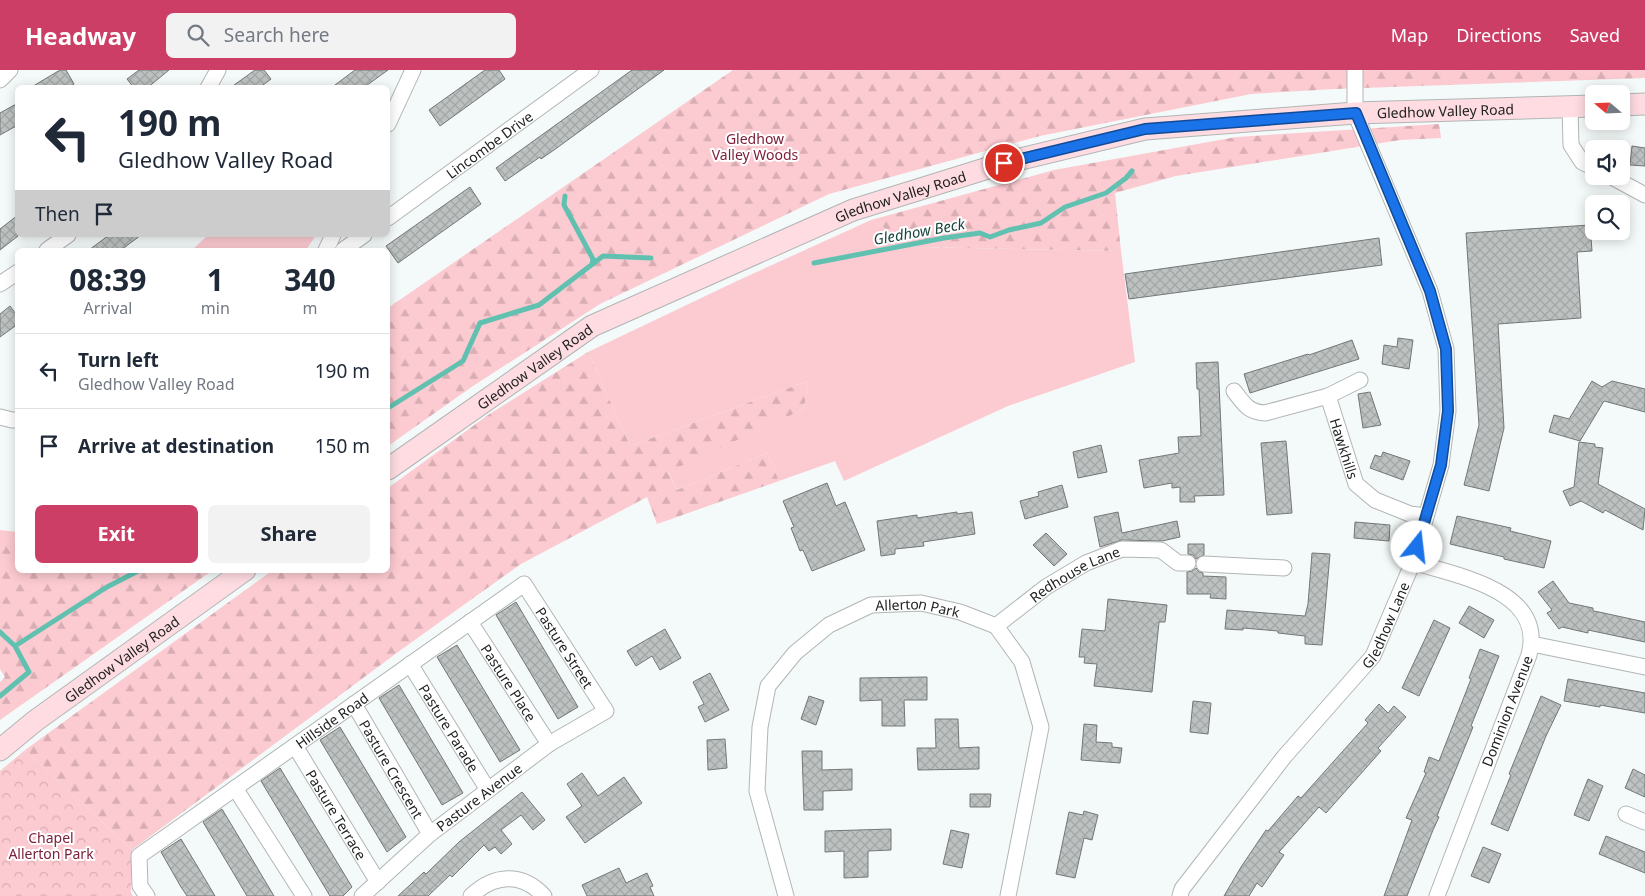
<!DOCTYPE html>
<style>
body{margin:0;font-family:"Noto Sans",sans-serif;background:#f2f2f3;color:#1f2937;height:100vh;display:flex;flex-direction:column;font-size:19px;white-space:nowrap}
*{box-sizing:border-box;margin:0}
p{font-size:16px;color:#747a83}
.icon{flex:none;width:28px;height:28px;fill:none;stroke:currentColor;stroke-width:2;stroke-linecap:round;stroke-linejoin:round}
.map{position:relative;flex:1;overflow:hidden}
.side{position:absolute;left:15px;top:178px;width:375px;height:325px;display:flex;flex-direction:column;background:#fff;border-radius:8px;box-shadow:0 2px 12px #0003}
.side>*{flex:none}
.hud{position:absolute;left:15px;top:15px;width:375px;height:152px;border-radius:8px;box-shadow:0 2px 12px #0003;background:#fff;color:#1f2937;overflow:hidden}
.needle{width:32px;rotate:289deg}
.controls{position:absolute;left:1585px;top:15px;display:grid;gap:10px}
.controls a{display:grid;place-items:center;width:45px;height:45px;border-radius:8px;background:#fff;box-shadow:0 2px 12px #0003;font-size:25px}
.pin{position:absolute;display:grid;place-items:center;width:42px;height:42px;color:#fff;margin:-21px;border:2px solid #fff;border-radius:50%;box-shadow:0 1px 5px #0007}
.me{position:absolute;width:55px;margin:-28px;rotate:16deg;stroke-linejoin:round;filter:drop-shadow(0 0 4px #0008)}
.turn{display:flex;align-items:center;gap:18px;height:105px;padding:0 20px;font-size:22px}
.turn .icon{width:65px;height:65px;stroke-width:2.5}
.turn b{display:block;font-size:35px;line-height:42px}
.then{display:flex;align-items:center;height:48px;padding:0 20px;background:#0003;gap:10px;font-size:19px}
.eta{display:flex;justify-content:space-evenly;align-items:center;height:85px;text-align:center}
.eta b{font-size:30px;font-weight:700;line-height:35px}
.action{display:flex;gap:10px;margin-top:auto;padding:10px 20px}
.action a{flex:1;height:58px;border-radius:8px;background:#cd3e66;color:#fff;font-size:20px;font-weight:700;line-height:58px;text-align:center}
.action a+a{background:#f2f2f3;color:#1f2937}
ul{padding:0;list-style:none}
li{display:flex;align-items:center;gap:15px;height:75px;padding:0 20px;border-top:1px solid #e0e1e3}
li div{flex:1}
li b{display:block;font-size:19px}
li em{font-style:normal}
header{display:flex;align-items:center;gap:30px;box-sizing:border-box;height:70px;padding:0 25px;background:#cd3e66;color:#fff}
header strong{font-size:24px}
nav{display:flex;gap:28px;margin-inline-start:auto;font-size:18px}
.search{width:350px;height:45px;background:#f2f2f3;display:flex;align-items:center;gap:12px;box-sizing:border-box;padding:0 18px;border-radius:8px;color:#747a83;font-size:19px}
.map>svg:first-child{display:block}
.green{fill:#fccad1}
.forest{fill:url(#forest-firs)}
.park{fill:url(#park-crowns)}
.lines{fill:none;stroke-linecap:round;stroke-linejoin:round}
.stream{stroke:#61c1b0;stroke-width:5}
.building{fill:url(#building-cross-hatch);stroke:#737877}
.street-casing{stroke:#b1b6b5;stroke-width:17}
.secondary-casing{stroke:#b1b6b5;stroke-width:23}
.street{stroke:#fff;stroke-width:15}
.secondary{stroke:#fedce2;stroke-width:21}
.route-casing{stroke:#114b97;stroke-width:12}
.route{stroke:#1a73e8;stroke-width:9}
.labels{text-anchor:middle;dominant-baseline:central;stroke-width:4;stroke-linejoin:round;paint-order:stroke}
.street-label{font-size:14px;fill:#212322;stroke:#fff}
.park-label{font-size:14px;fill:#7b203a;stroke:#fff}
.water-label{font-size:15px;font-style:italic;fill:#1a463e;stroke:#fff}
</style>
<header>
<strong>Headway</strong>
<div class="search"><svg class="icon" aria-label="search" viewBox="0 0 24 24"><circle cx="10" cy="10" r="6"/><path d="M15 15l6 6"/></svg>Search here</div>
<nav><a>Map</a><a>Directions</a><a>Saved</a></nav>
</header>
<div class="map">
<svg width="1645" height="826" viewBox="0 0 1645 826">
<defs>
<pattern id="forest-firs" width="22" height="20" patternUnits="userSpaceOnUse" patternTransform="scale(1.25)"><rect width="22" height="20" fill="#fccad1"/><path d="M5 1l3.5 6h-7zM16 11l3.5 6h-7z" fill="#d8adb3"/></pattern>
<pattern id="park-crowns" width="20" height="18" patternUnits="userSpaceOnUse" patternTransform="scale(1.25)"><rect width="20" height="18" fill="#fccad1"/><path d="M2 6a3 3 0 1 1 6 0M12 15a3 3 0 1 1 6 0" fill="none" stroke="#d8adb3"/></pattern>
<pattern id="building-cross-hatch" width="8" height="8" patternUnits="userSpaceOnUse" patternTransform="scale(1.25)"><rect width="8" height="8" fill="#bdc2c1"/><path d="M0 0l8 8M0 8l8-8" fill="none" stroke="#a2a6a6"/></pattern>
</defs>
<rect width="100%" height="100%" fill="#f4faf9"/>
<path class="green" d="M 871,150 L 916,177 L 1121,181 L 1135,292 L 1008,336 L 844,411 L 835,391 L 779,411 L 767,383 L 677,420 L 668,401 L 804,339 L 808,311 L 630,376 L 588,282 L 739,210 Z
M 208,165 L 316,165 L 306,180 L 192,180 Z"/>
<path class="forest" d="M 733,0 L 1645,0 L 1645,8 L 1334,19 L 1251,24 L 1040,66 L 829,124 L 600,234 L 473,316 L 388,376 L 388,238 Z
M 1439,54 L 1441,68 L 1400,70 L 1176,106 L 1115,123 L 1121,181 L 916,177 L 871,150 L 1054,100 L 1236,67 Z
M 588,282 L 630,376 L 808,311 L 804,339 L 668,402 L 677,420 L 767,383 L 779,411 L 657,454 L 647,427 L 521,494 L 398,582 L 132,780 L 25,680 L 273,500 L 388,500 L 388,418 L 488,345 Z
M 0,460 L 17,462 L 18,500 L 213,500 L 0,650 L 0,612 L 5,607 L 0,599 Z"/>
<path class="park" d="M 25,680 L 132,780 L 131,823 L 133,826 L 0,826 L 0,701 Z"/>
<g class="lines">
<path class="stream" d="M 565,126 L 564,135 L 593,189 L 592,194
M 814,193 L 944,168 L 980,163 L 990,167 L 1009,160 L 1041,153 L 1065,137 L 1106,123 L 1126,108 L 1132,101
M 388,338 L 463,291 L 480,253 L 539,235 L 603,186 L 651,188
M 0,562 L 15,576 L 107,517 L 140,500
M 0,626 L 29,602 L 15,576"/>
</g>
<path class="building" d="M 60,0 L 66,0 L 74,14 L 67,18 L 30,18 Z
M 139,0 L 169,0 L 147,18 L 134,18 L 127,9 Z
M 255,0 L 264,0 L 271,9 L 259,18 L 230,18 Z
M 355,0 L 388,0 L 363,18 L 331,18 Z
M 485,0 L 499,0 L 505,9 L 440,56 L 429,40 Z
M 632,0 L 664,0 L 554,80 L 541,89 L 540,87 L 505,111 L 496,98 Z
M 18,33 L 18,55 L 0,65 L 0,43 Z
M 1632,76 L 1645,78 L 1645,96 L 1630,95 Z
M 470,117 L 481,134 L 398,193 L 386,176 Z
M 18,145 L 18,166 L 0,180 L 0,159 Z
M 1590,155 L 1592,181 L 1577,182 L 1581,248 L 1498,254 L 1504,358 L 1489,421 L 1464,415 L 1479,355 L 1466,163 Z
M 109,165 L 141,165 L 121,180 L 89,180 Z
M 1379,168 L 1382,195 L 1129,229 L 1125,204 Z
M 10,236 L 18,247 L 18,254 L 0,267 L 0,244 Z
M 1398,268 L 1413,270 L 1409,299 L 1382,294 L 1384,275 L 1397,277 Z
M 1352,270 L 1359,289 L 1250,323 L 1244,304 L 1308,284 L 1309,285 Z
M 1218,292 L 1224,425 L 1194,426 L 1195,432 L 1180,432 L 1180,417 L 1172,418 L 1172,413 L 1144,418 L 1139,390 L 1179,383 L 1178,367 L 1201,366 L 1199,319 L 1197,319 L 1196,293 Z
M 1592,311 L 1602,317 L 1612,311 L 1645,319 L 1645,342 L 1604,331 L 1580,371 L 1549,362 L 1554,345 L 1569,349 Z
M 1370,322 L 1381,355 L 1363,358 L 1358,324 Z
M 1286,371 L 1292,443 L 1267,445 L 1261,373 Z
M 1579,372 L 1595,374 L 1595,377 L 1603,378 L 1598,414 L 1645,439 L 1643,460 L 1605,440 L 1603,443 L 1581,431 L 1570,436 L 1563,421 L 1574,417 Z
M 1101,375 L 1107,402 L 1078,408 L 1073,382 Z
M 1383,382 L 1410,391 L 1403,410 L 1370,398 L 1375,385 L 1381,387 Z
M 827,413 L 836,436 L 845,432 L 865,480 L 812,501 L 803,480 L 800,481 L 791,458 L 794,457 L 783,431 Z
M 1062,415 L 1068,437 L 1025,449 L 1020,431 L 1039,426 L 1038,422 Z
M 957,442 L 957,444 L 972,442 L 975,464 L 923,472 L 924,476 L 895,479 L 895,484 L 881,486 L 877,451 L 917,445 L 917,448 Z
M 1118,442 L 1122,463 L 1177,451 L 1180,467 L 1162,471 L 1122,470 L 1100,477 L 1094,447 Z
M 1457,446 L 1511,458 L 1510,461 L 1551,471 L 1544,498 L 1504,489 L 1504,487 L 1450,474 Z
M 1355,452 L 1390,455 L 1389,471 L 1354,468 Z
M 1046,463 L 1067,484 L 1054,496 L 1033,475 Z
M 1188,474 L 1204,474 L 1204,485 L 1196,489 L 1193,485 L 1188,484 Z
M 1312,483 L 1330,484 L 1322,575 L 1305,574 L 1305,566 L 1278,563 L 1278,561 L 1243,558 L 1243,560 L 1225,559 L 1227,540 L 1305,546 L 1308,534 Z
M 1196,498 L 1199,502 L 1203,503 L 1203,506 L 1226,507 L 1226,529 L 1210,528 L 1211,524 L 1187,524 L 1187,502 L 1192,501 Z
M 1553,511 L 1569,533 L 1593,538 L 1593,541 L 1599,542 L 1645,552 L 1645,572 L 1588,560 L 1588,563 L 1562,557 L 1559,559 L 1547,543 L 1552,540 L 1538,522 Z
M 1108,529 L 1167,535 L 1165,552 L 1159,552 L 1152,622 L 1094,616 L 1097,594 L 1084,593 L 1085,587 L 1079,587 L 1082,559 L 1105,561 Z
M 516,532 L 578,637 L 558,649 L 496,545 Z
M 1469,536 L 1494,550 L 1484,568 L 1459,553 Z
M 1434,550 L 1450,558 L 1419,626 L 1402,618 Z
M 665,559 L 681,588 L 660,600 L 652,586 L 636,596 L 627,581 Z
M 457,575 L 520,680 L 500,692 L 437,587 Z
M 1480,579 L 1499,586 L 1471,656 L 1473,657 L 1437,746 L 1439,747 L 1433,760 L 1407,826 L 1384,826 L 1412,750 L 1406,748 L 1426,703 L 1424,702 L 1429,687 L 1439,691 L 1471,609 L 1469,608 Z
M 710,603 L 729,640 L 705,652 L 698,637 L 704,634 L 693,612 Z
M 927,607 L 927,630 L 904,630 L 905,656 L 882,656 L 882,630 L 860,631 L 860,608 Z
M 1568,609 L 1645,623 L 1645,643 L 1600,635 L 1600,637 L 1564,631 Z
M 399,615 L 463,723 L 442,735 L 379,628 Z
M 809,626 L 824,631 L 816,655 L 801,649 Z
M 1541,626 L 1561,635 L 1546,666 L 1508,761 L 1491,754 L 1511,705 L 1509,704 Z
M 1193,631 L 1211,633 L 1208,664 L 1190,662 Z
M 1379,634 L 1388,643 L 1394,636 L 1406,647 L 1378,678 L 1381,681 L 1326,743 L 1319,737 L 1279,782 L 1284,785 L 1262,817 L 1257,813 L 1249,826 L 1224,826 L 1241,797 L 1266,760 L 1268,761 L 1298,726 L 1301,728 L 1368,653 L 1365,650 Z
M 935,649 L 958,649 L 959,678 L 979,677 L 979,699 L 918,700 L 917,678 L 936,678 Z
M 1084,654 L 1097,655 L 1096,672 L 1112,673 L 1112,677 L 1122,678 L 1120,693 L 1081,690 Z
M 340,657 L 406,767 L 387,782 L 320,670 Z
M 725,669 L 727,698 L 708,700 L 707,670 Z
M 802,681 L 822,681 L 822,700 L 852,699 L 852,720 L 823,721 L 823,740 L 804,740 Z
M 280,698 L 352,817 L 343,826 L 330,826 L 261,711 Z
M 1633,699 L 1645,705 L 1645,727 L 1625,718 Z
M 582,703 L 598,726 L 624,707 L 642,733 L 585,773 L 566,747 L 582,736 L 567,714 Z
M 1588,709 L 1603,716 L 1589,751 L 1574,745 Z
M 522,722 L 545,750 L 533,760 L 521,745 L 501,760 L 512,774 L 501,784 L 495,777 L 489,781 L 484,775 L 452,807 L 450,805 L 428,826 L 398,826 L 424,802 L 426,804 L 459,772 Z
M 970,724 L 991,724 L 990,737 L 970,737 Z
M 222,739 L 243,774 L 274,826 L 247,826 L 203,752 Z
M 1084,741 L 1098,745 L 1092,770 L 1084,768 L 1075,808 L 1056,804 L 1069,742 L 1083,745 Z
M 891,759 L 891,780 L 868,781 L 868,807 L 844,808 L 844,781 L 825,782 L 825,761 Z
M 951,760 L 969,764 L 962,798 L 943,794 Z
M 1606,766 L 1645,782 L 1645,803 L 1599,784 Z
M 181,769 L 199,799 L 215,826 L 187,826 L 181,817 L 161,782 Z
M 1483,777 L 1501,784 L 1489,813 L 1471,806 Z
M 619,798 L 626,813 L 647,803 L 653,816 L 650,817 L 654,826 L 587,826 L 582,815 Z"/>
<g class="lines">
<g class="street-casing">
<g id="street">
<path d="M 0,10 L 10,0"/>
<path d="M 208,18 L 218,0"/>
<path d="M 1570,37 L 1571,75 L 1582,92 L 1594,98"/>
<path d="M 388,54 L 413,0"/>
<path d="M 1610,106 L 1645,125"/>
<path id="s1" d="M 388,148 L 591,0"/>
<path d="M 47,180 L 68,165"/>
<path d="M 326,180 L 333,165"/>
<path d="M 343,180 L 364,165"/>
<path d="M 0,214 L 18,202"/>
<path d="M 1234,321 C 1244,334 1248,342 1265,343 L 1328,326 L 1360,310"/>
<path id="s2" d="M 1328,326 L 1356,414 L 1375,430 L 1410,444 L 1426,446"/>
<path d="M 0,347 L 12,350 L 18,350"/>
<path d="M 1413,492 C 1457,506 1546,520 1529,585 L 1437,826"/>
<path d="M 1204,494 L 1284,498"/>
<path id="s3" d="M 470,552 L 549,674"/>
<path id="s4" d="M 996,556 L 1046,517 L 1086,493 L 1122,479 L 1161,480 L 1178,493 L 1188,493"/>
<path d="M 1532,574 L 1645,597"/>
<path id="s5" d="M 410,594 L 488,720"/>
<path id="s6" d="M 354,634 L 430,764"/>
<path id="s7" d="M 295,676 L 378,812"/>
<path d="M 235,718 L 304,826"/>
<path d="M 1626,744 L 1645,752"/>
<path id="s8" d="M 147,826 L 140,816 L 139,786 L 524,514 L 606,641 L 549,674 L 430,764 L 362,826"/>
<path d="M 471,826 C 494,804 522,802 544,826"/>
<path id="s9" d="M 786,826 L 757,721 L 760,657 L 768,616 L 795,583 L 829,555 L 871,535 L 921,533 L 960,542 L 996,556 L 1022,592 L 1041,657 L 1008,826"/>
<path id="s10" d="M 1180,826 L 1182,819 L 1284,687 L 1373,586 L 1413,492 L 1441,395 L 1448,341 L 1446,279 L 1430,221 L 1355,43 L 1355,0"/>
</g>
</g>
<g class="secondary-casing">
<g id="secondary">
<path d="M 1621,35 L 1645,34"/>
<path id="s11" d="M 388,399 L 592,256 L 853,140 L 1004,93 L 1145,59 L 1355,43 L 1594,36"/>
<path id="s12" d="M 0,680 L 35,651 L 245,500"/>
</g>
</g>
<use href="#street" class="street"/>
<use href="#secondary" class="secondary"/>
</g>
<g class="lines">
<g class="route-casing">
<path id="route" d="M 1004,93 L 1145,59 L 1356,43 L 1430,221 L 1446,279 L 1448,341 L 1441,395 L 1417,477"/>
</g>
<use href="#route" class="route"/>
</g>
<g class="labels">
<g class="street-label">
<text stroke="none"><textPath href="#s11" startOffset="1139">Gledhow Valley Road</textPath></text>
<text stroke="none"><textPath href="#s1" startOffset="125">Lincombe Drive</textPath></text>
<text stroke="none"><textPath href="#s11" startOffset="584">Gledhow Valley Road</textPath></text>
<text stroke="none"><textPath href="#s11" startOffset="179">Gledhow Valley Road</textPath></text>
<text stroke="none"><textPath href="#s2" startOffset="55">Hawkhills</textPath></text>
<text stroke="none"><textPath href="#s4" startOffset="95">Redhouse Lane</textPath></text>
<text stroke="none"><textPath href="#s9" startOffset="395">Allerton Park</textPath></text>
<text stroke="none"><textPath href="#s10" startOffset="342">Gledhow Lane</textPath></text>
<text stroke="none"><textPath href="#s8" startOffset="589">Pasture Street</textPath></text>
<text stroke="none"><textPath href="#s12" startOffset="152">Gledhow Valley Road</textPath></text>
<text stroke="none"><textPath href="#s3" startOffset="72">Pasture Place</textPath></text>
<text transform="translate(1507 641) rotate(-69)">Dominion Avenue</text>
<text stroke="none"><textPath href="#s8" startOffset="278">Hillside Road</textPath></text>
<text stroke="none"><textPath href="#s5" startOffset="75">Pasture Parade</textPath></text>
<text stroke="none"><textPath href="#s6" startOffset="75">Pasture Crescent</textPath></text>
<text transform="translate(479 727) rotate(-37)">Pasture Avenue</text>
<text stroke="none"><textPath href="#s7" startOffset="80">Pasture Terrace</textPath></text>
</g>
<g class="park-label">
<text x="755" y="68">Gledhow<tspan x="755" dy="16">Valley Woods</tspan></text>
<text x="51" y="767">Chapel<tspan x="51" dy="16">Allerton Park</tspan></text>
</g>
<g class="water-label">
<text transform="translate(919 161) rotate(-10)">Gledhow Beck</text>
</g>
</g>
</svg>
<div class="controls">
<a><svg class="needle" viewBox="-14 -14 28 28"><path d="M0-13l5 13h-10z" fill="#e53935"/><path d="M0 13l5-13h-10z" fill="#747a83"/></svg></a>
<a><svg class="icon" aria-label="sound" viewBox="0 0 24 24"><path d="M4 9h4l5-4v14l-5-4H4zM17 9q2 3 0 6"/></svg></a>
<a><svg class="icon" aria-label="search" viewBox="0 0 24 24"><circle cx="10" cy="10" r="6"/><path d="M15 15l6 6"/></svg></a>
</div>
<div class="pin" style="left:1004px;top:93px;background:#d93025"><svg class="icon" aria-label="arrive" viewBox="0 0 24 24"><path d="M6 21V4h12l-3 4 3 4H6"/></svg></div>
<svg class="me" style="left:1417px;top:477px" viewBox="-20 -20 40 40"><circle r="19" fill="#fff"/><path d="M0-13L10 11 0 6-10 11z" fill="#1a73e8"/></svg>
<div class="hud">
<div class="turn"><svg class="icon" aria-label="left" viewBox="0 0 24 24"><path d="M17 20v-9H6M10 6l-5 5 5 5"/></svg><div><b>190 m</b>Gledhow Valley Road</div></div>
<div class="then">Then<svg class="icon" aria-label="arrive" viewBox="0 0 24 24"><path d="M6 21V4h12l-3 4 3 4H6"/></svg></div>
</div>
<section class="side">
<div class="eta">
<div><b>08:39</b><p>Arrival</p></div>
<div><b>1</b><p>min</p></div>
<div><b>340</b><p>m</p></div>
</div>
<ul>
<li><svg class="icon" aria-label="left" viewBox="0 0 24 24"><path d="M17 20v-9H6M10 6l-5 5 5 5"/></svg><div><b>Turn left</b><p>Gledhow Valley Road</p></div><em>190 m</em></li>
<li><svg class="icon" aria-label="arrive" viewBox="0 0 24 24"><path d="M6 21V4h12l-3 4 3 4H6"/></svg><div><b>Arrive at destination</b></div><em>150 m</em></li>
</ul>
<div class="action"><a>Exit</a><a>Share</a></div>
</section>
</div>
